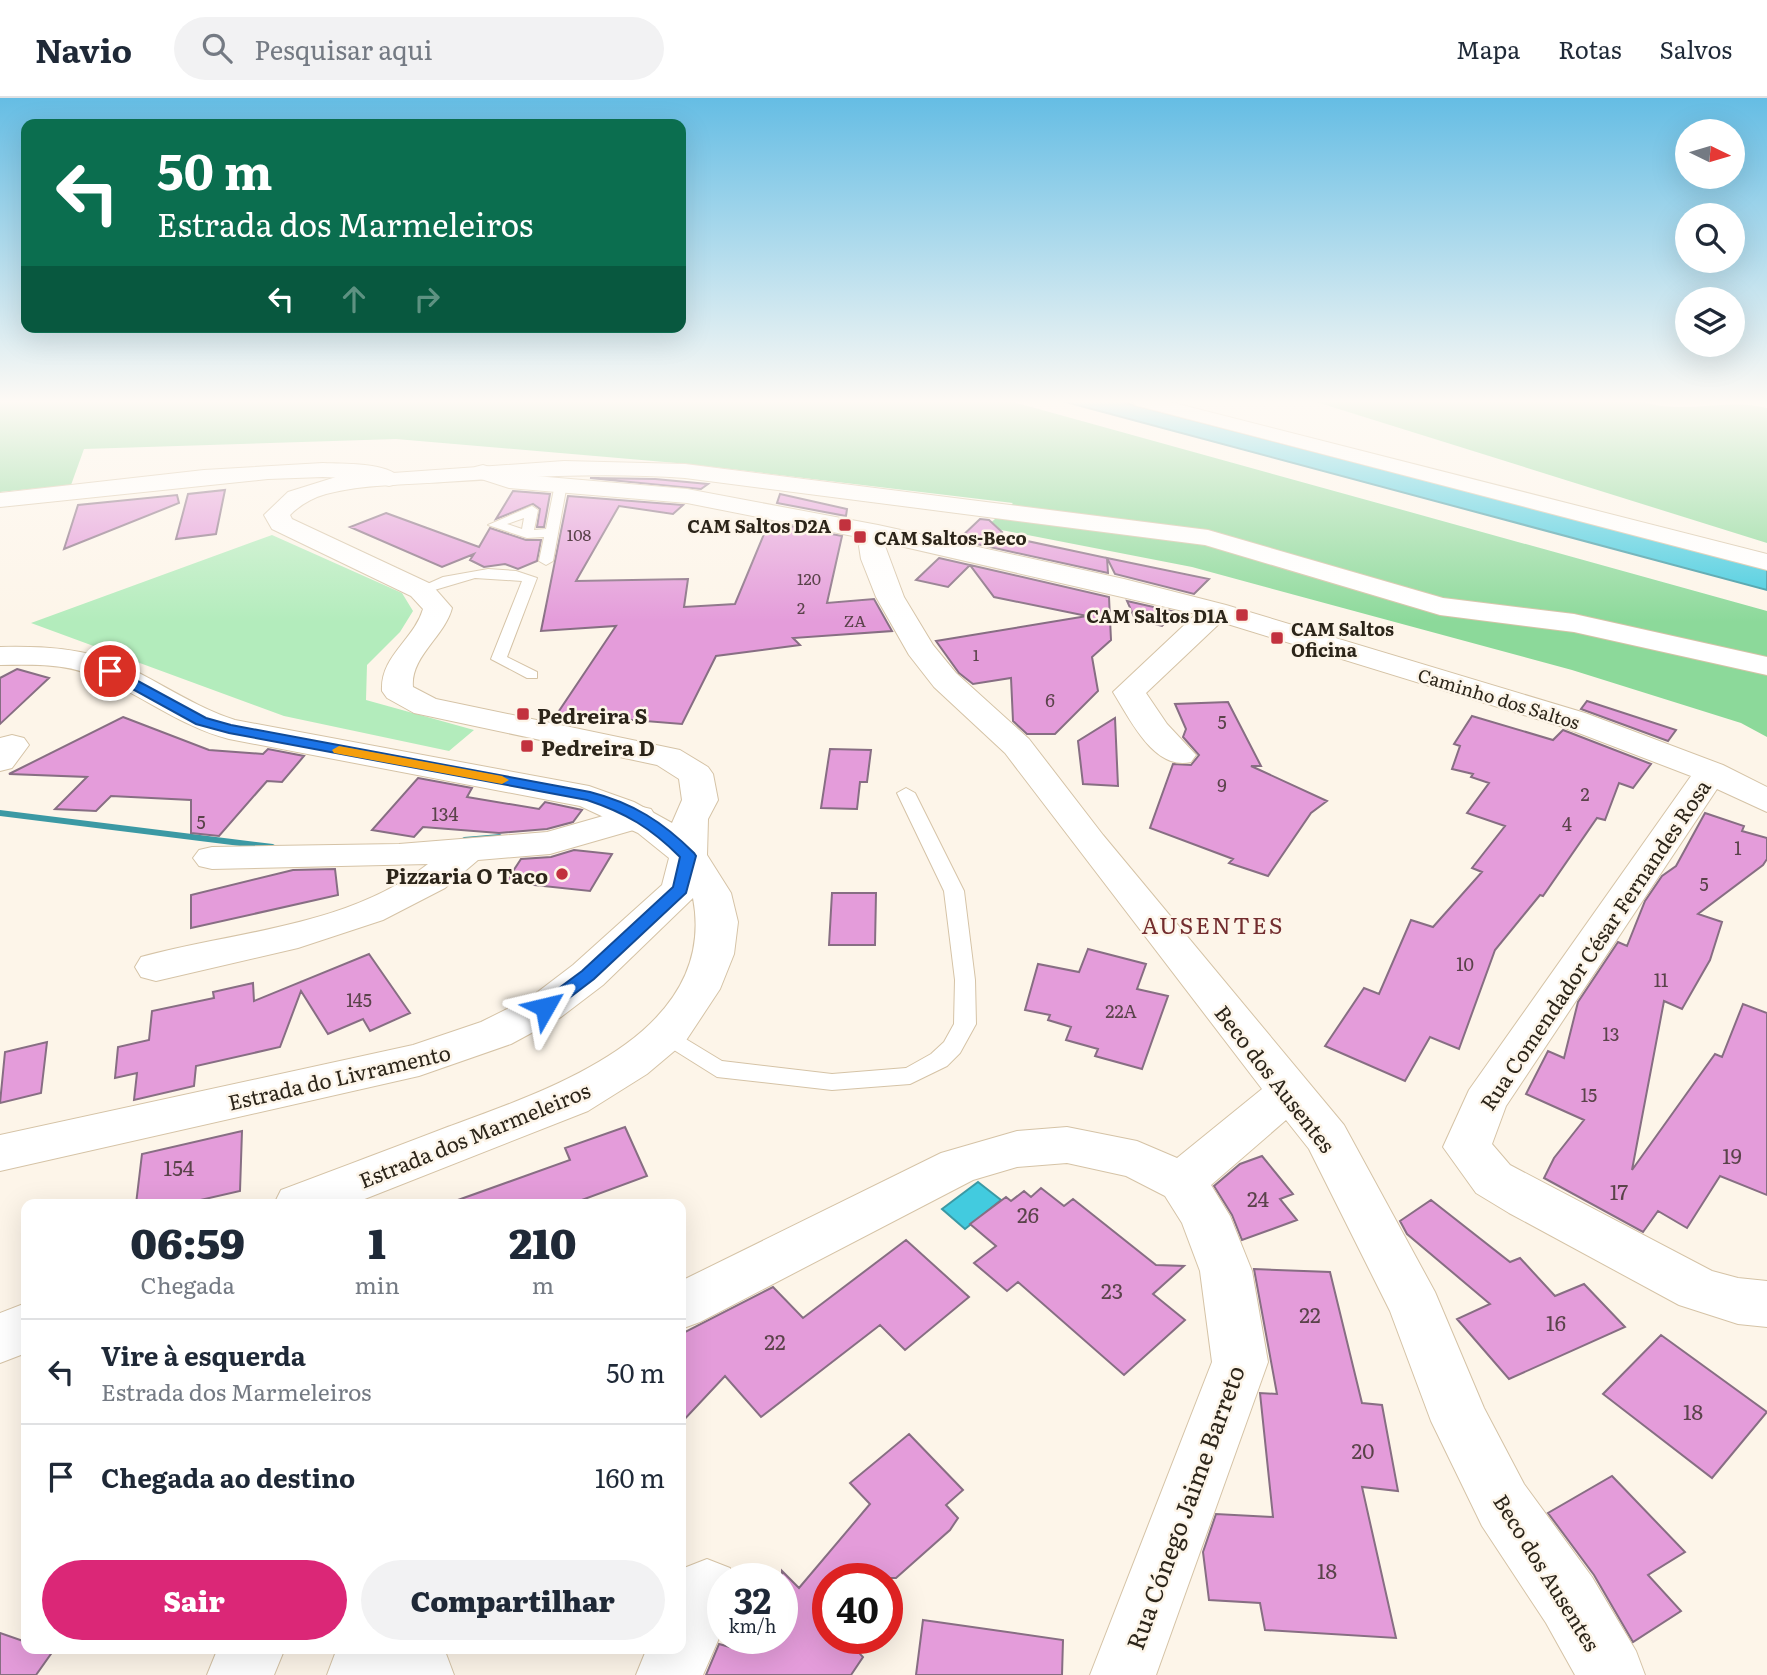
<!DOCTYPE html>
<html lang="pt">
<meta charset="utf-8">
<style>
body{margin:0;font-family:Literata,serif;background:#f2f2f3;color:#1f2937;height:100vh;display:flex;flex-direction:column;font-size:26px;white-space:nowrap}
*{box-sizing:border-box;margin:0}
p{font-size:23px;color:#747a83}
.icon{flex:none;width:38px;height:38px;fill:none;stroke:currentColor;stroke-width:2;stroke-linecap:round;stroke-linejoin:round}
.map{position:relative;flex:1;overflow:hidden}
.panel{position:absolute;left:21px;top:1101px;width:665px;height:455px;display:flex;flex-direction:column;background:#fff;border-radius:14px;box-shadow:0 7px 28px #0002}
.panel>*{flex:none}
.guide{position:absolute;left:21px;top:21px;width:665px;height:214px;border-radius:14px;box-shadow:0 7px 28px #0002;background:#0b6e4f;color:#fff;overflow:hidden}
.needle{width:46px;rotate:95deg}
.controls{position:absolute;left:1675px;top:21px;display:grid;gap:14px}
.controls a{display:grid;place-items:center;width:70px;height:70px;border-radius:50%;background:#fff;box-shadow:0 7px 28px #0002;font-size:35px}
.speed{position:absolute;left:707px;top:1465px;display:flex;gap:14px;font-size:35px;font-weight:700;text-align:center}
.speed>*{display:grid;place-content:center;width:91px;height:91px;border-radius:50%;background:#fff;box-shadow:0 7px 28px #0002;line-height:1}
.speed small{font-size:18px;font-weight:400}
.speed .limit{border:10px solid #d22;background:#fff;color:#111}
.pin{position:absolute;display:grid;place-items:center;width:60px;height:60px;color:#fff;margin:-30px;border:4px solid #fff;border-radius:50%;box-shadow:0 2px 7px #0007}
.me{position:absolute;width:77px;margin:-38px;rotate:53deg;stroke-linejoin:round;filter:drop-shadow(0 0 5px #0008)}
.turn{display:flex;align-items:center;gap:24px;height:147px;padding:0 21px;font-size:32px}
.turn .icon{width:91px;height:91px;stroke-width:2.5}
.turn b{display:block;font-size:49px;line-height:60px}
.lanes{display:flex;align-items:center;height:66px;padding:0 21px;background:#0003;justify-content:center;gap:35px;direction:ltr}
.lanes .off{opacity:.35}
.eta{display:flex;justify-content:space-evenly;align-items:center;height:119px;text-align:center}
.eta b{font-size:42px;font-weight:800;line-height:49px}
.primary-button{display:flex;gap:14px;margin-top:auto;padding:14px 21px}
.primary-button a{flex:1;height:80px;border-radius:42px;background:#db2777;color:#fff;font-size:28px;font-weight:800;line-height:80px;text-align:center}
.primary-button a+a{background:#f2f2f3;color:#1f2937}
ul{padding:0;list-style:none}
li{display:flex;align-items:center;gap:21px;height:105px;padding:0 21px;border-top:2px solid #e0e1e3}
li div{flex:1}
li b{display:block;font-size:26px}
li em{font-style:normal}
header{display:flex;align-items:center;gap:42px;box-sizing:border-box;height:98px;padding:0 35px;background:#fff;border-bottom:2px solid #e0e1e3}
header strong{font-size:33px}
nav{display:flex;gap:38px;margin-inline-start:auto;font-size:24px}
.search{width:490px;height:63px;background:#f2f2f3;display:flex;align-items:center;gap:18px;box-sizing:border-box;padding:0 24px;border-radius:38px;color:#747a83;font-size:26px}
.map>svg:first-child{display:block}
.green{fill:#b3ecbc}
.forest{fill:#8cd99a}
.water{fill:#42cbdf;stroke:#3b99a4;stroke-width:2}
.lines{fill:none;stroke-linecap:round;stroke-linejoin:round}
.stream{fill:#3b99a4;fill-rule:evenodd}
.building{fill:#e49cda;stroke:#876e83;stroke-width:2}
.lane-casing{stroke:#d5c3a6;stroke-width:2}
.street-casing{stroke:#d5c3a6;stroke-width:2}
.secondary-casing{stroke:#d5c3a6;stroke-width:2}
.lane{fill:#fff;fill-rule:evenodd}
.street{fill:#fff;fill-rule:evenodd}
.secondary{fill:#fff;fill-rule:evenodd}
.route{fill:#1a73e8;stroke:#114b97;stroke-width:2}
.slow{fill:#f59e0b}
.poi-dot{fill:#c2323e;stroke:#fdf5e9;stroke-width:2.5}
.labels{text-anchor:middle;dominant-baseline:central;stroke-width:5;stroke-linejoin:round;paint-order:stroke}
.far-number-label{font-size:16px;fill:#5a434a}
.far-poi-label{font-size:18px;font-weight:bold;fill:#2c251a;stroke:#fdf5e9;text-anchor:end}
.far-street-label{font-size:18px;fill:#2c251a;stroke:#fdf5e9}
.number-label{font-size:18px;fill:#5a434a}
.poi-label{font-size:21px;font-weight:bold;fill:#2c251a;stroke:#fdf5e9;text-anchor:start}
.street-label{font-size:21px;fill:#2c251a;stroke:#fdf5e9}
.near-number-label{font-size:21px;fill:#5a434a}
.neighbourhood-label{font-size:23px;letter-spacing:2px;fill:#732d2f;stroke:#fdf5e9}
.near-street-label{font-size:24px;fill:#2c251a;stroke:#fdf5e9}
</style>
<header>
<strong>Navio</strong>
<div class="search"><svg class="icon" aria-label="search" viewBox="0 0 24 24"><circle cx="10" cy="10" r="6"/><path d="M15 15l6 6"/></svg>Pesquisar aqui</div>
<nav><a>Mapa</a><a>Rotas</a><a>Salvos</a></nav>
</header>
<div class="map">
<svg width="1767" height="1577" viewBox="0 0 1767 1577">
<rect width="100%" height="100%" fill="#fdf5e9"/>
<path class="green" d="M 272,437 L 402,495 L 413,513 L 400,534 L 367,567 L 366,602 L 474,632 L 449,653 L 284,618 L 31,525 Z"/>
<path class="forest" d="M 0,303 L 1010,303 L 1767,513 L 1767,639 L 1741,625 L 1572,572 L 1192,469 L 986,429 L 1013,405 L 688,366 L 396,341 L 84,351 L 71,387 L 0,394 Z
M 1313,303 L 1641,303 C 1682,318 1726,299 1767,310 L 1767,445 Z"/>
<path class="water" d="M 1062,303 L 1118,303 L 1767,470 L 1767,492 Z
M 978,1084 L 1001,1102 L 965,1131 L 942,1111 Z"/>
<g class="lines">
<path class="stream" d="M 0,712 L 273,746 L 278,749 L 273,752 L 0,718 Z
M 500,736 L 505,739 L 504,741 L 464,745 L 459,742 L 464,739 Z"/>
</g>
<path class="building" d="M 590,380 L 655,381 L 708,386 L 701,391 Z
M 225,392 L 216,436 L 176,441 L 188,396 Z
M 513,393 L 550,396 L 544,429 L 537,429 L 540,411 L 533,406 L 496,421 Z
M 780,396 L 847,411 L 846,418 L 777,405 Z
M 177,397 L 179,405 L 64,451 L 78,407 Z
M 568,398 L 683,407 L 673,416 L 619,408 L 576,483 L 688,481 L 684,509 L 735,506 L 769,424 L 842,438 L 827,505 L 874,501 L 892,533 L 793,540 L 800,547 L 716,558 L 682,626 L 557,616 L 616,528 L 541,533 Z
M 386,415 L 479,449 L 490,430 L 526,442 L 541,442 L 537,463 L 518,471 L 505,466 L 484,469 L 470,462 L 474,456 L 442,469 L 350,429 Z
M 980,421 L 989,422 L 1002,434 L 999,437 L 1107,460 L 1108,475 L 958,442 Z
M 939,460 L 970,467 L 948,489 L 916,482 Z
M 1107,460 L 1209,481 L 1194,496 L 1115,476 Z
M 970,467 L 1109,499 L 1111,542 L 1092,559 L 1098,593 L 1055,636 L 1027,636 L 1013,623 L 1011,580 L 973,586 L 959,575 L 936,543 L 1087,518 L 994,499 Z
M 1127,503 L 1176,514 L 1162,528 L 1135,521 Z
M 17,571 L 49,580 L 0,626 L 0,580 Z
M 1587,603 L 1676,632 L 1668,643 L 1581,611 Z
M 1228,604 L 1261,668 L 1251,668 L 1327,703 L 1311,715 L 1268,778 L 1229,765 L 1233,761 L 1150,730 L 1173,666 L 1191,667 L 1199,657 L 1183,639 L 1186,631 L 1175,606 Z
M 1472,618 L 1553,642 L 1563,632 L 1651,666 L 1633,690 L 1619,685 L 1605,722 L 1597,720 L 1543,798 L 1540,797 L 1495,852 L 1459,951 L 1430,939 L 1405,983 L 1325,948 L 1364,890 L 1379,896 L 1411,822 L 1433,829 L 1482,774 L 1472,770 L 1505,728 L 1467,715 L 1489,685 L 1471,679 L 1473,676 L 1452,671 L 1460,648 L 1454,646 Z
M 123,619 L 209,652 L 263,656 L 268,651 L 304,658 L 282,684 L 267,683 L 219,738 L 191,735 L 191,702 L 111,698 L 96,713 L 55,711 L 87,679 L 9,676 Z
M 1115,620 L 1118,688 L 1083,686 L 1078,643 Z
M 830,651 L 871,652 L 867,684 L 860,684 L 857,711 L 821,710 Z
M 418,680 L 472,690 L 467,699 L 539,711 L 545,704 L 582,712 L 573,724 L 547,731 L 499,735 L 423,729 L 414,739 L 372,732 Z
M 1705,715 L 1744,728 L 1742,733 L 1767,740 L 1767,761 L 1763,767 L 1698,816 L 1722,824 L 1710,862 L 1682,911 L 1664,903 L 1632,1072 L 1715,956 L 1722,959 L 1743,906 L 1767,915 L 1767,1097 L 1720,1078 L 1687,1130 L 1658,1113 L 1643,1134 L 1544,1080 L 1554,1060 L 1584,1022 L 1526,996 L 1548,953 L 1564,960 L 1578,904 L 1618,844 L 1627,848 L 1645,803 L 1662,778 L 1676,768 Z
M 574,752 L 612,756 L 590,793 L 506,784 L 521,761 L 551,759 Z
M 335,771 L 338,797 L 191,830 L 191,797 L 293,772 Z
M 832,795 L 876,795 L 875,847 L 829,847 Z
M 1088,851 L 1146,866 L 1137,891 L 1168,898 L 1142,971 L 1095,958 L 1098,951 L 1066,942 L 1071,929 L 1048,922 L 1050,917 L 1025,912 L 1038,866 L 1079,874 Z
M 369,856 L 410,915 L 370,933 L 363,921 L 328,936 L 301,893 L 280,949 L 196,968 L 194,988 L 134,1002 L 137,975 L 115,980 L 118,949 L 149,942 L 152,913 L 214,900 L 213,894 L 253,885 L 254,903 Z
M 47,944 L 41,995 L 0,1005 L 5,954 Z
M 625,1029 L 647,1078 L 571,1106 L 459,1106 L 458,1102 L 570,1062 L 565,1050 Z
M 242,1033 L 240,1093 L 183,1106 L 136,1106 L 142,1056 Z
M 1262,1058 L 1293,1096 L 1280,1101 L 1297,1122 L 1242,1142 L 1232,1117 L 1214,1088 L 1240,1066 Z
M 1041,1090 L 1064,1108 L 1073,1101 L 1156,1167 L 1184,1168 L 1153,1196 L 1185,1222 L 1124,1277 L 1018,1184 L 1007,1193 L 974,1165 L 996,1148 L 970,1126 L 1006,1099 L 1011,1103 L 1024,1093 L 1031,1099 Z
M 1431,1102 L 1510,1164 L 1520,1160 L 1555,1198 L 1584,1186 L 1625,1229 L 1509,1281 L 1457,1221 L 1490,1206 L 1407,1136 L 1400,1123 Z
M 906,1142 L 969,1199 L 905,1252 L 880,1227 L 761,1319 L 725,1278 L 681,1325 L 681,1236 L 773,1189 L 803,1220 Z
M 1254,1171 L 1330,1174 L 1362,1305 L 1382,1307 L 1398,1393 L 1362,1389 L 1396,1540 L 1265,1532 L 1260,1505 L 1209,1502 L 1203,1454 L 1216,1416 L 1273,1419 L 1260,1295 L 1277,1296 Z
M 1661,1237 L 1767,1314 L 1712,1380 L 1603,1296 Z
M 909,1336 L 963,1392 L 946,1407 L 958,1420 L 950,1432 L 896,1480 L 828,1480 L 828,1540 L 845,1540 L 863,1559 L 851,1577 L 706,1577 L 719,1546 L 737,1551 L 747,1540 L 782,1540 L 782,1473 L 799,1490 L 870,1406 L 850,1385 Z
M 1612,1378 L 1685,1454 L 1648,1477 L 1681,1513 L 1633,1544 L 1594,1477 L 1548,1415 Z
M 923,1522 L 1063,1542 L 1062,1577 L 916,1577 Z
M 0,1535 L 26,1544 L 26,1550 L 53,1553 L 36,1577 L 0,1577 Z"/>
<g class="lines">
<g class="lane-casing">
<path id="lane" d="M 561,382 L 567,386 L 553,463 L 546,467 L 539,463 L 544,439 L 527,440 L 488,427 L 532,408 L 538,412 L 534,432 L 546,431 L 555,386 ZM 524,420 L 522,431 L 507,426 Z
M 488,471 L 516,473 L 537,480 L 507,559 L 537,574 L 537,580 L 527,580 L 491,561 L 522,483 L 475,480 L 421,496 L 414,492 L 443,479 Z
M 906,690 L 915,695 L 964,793 L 975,882 L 976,926 L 960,955 L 947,968 L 910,986 L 832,992 L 717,979 L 658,942 L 655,937 L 658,932 L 666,929 L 722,963 L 832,976 L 906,970 L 931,956 L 944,944 L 954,926 L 955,882 L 944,793 L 897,695 Z"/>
</g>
<g class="street-casing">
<path id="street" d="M 323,365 C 343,366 389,364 401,381 L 397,386 L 389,388 L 364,381 L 323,379 L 268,381 L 0,409 L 0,395 L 204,372 Z
M 483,367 L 512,376 L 687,391 L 878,427 L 1124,481 L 1226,507 L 1585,615 L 1723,667 L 1767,689 L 1767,714 L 1717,691 L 1506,1008 L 1492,1046 L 1510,1067 L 1712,1173 L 1738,1180 L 1767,1183 L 1767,1229 L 1738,1226 L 1679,1207 L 1509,1115 L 1476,1095 L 1443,1049 L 1469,992 L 1691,678 L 1563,629 L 1221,524 L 1146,595 L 1167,626 L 1196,657 L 1191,664 C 1154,673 1130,621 1113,594 L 1196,516 L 887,445 L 885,448 L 904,499 L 933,547 L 956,575 L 1029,641 L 1103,737 L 1344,1027 L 1435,1194 L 1484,1310 L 1524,1386 L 1592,1479 L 1636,1553 L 1645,1577 L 1575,1577 L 1546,1525 L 1482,1428 L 1431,1323 L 1390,1213 L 1309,1051 L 1286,1022 L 1211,1087 L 1230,1118 L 1252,1173 L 1268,1264 L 1156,1577 L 1090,1577 L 1212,1264 L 1200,1173 L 1182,1125 L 1165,1098 L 1126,1078 L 1067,1065 L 1017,1069 L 973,1082 L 700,1224 L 681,1231 L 681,1183 L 941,1055 L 1017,1033 L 1067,1029 L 1137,1043 L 1177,1060 L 1262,991 L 1005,655 L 934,589 L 909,557 L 876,499 L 861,461 L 859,448 L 863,440 L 687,405 L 509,390 L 475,379 L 471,374 L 475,369 Z
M 12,637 L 24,640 L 29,647 L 12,670 L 0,673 L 0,640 Z
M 638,708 L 651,711 L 656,719 L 651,727 L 550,756 L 478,762 L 445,790 L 383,822 L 298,850 L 156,883 L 141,879 L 135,869 L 141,859 C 236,833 347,829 428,766 L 212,771 L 199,768 L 193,760 L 199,752 L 212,749 L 399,746 L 547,734 Z
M 707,1461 L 730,1470 L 734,1480 L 723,1480 L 723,1531 L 703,1577 L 636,1577 L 647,1550 L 681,1550 L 681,1478 L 684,1470 Z
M 218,1550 L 285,1550 L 274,1577 L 207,1577 Z
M 343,1550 L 438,1550 L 445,1553 L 454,1577 L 327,1577 L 336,1553 Z"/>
</g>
<g class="secondary-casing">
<path id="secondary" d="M 1132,303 L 1166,303 L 1767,456 L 1767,472 L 1135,307 Z
M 564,363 L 685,366 L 1208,432 L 1443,500 L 1574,516 L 1767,559 L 1767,577 L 1574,534 L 1440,517 L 1205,447 L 685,380 C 604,374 524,379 444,384 C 405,387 364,386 326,396 C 312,400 300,407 290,417 L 292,421 L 431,486 L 452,510 C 445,538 410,559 413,589 L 436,601 L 680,652 L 708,669 L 713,676 L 718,702 L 708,721 L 707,757 L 731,795 L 738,824 L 734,856 L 720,891 L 685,944 L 647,976 L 588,1013 L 352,1106 L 274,1106 L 281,1092 C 336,1071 391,1051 445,1030 C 545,993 719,938 693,800 L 603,887 L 561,919 L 511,946 L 419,978 L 0,1073 L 0,1037 L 413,947 L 481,924 L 531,899 L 573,867 L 662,787 L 669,760 L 638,735 L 580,708 L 229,641 C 177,628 137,592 86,575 C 59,565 28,567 0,567 L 0,549 C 42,548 84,550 123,567 C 161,585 195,609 235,622 L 589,688 L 634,704 L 672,725 L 682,702 L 679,681 L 657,667 L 414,615 L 387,600 L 382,593 C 380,558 414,542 423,511 L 411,498 L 272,431 L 264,417 L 288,394 L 336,379 Z
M 26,1205 L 26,1255 L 0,1265 L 0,1215 Z"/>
</g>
<use href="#lane" class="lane"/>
<use href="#street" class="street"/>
<use href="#secondary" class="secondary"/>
</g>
<linearGradient id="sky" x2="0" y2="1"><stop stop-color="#65bde4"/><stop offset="0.58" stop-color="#fefaf5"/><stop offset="1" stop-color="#fefaf5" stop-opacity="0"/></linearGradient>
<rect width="1767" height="524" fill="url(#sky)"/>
<path class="route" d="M 105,570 L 114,570 L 206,620 L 231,627 L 590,694 C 633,705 663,724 694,755 L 696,758 L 686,795 L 594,881 L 552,913 L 539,913 L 537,909 L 539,905 L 582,873 L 673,789 L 680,759 C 651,730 626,715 587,702 L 229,635 L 196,626 L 105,576 Z"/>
<path class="slow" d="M 339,648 L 502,678 L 509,682 L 502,686 L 334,655 L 332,652 Z"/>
<g class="poi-dot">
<rect x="838" y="420" width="14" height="14" rx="3.5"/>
<rect x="853" y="432" width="14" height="14" rx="3.5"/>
<rect x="1235" y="510" width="14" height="14" rx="3.5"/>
<rect x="1270" y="533" width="14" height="14" rx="3.5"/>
<rect x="516" y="609" width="14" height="14" rx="3.5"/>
<rect x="520" y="641" width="14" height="14" rx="3.5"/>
<circle cx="562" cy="776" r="7"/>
</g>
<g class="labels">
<g class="far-number-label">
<text x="579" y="436">108</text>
<text x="809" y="480">120</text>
<text x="801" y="509">2</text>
<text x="855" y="522">ZA</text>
<text x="976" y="556">1</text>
</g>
<g class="far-poi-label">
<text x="831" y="427">CAM Saltos D2A</text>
<text x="874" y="439" text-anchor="start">CAM Saltos-Beco</text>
<text x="1228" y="517">CAM Saltos D1A</text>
<text x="1291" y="530" text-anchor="start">CAM Saltos<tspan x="1291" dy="21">Oficina</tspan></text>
</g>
<g class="far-street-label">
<text transform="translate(1499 600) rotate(17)">Caminho dos Saltos</text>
</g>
<g class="number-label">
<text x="1050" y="601">6</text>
<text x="1222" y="623">5</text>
<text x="1222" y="686">9</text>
<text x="1585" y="695">2</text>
<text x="445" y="715">134</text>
<text x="201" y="723">5</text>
<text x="1567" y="725">4</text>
<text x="1738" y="749">1</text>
<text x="1704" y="785">5</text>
<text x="1465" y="865">10</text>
<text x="1661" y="881">11</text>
<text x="359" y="901">145</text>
<text x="1121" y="912">22A</text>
<text x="1611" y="935">13</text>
<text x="1589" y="996">15</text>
</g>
<g class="poi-label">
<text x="537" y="616">Pedreira S</text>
<text x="541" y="648">Pedreira D</text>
<text x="548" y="776" text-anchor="end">Pizzaria O Taco</text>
</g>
<g class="street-label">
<text transform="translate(1594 846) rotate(-56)">Rua Comendador César Fernandes Rosa</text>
<text transform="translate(339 978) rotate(-13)">Estrada do Livramento</text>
<text transform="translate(1276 980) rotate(52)">Beco dos Ausentes</text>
<text transform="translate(474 1036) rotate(-22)">Estrada dos Marmeleiros</text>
<text transform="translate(1548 1474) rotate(58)">Beco dos Ausentes</text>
</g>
<g class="near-number-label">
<text x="1732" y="1056">19</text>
<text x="179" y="1068">154</text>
<text x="1619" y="1092">17</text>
<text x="1258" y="1099">24</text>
<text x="1028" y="1115">26</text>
<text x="1112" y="1191">23</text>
<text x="1310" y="1215">22</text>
<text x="1556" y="1223">16</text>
<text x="775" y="1242">22</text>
<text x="1693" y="1312">18</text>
<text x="1363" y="1351">20</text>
<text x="1327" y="1471">18</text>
</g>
<g class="neighbourhood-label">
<text x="1213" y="826">AUSENTES</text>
</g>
<g class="near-street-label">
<text transform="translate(1184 1409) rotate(-70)">Rua Cónego Jaime Barreto</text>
</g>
</g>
</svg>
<div class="controls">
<a><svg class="needle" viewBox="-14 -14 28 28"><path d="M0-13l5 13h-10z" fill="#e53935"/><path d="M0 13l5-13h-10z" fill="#747a83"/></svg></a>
<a><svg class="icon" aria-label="search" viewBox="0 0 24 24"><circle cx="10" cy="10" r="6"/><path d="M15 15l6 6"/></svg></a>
<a><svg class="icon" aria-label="layers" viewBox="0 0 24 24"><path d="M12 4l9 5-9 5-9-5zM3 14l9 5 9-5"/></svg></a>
</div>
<div class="speed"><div>32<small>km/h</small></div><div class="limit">40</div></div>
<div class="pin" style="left:110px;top:573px;background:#d93025"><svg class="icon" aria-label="arrive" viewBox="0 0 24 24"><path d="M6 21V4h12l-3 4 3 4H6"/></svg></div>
<svg class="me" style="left:545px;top:909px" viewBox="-20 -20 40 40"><path d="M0-17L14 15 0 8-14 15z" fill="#1a73e8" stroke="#fff" stroke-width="4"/></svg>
<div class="guide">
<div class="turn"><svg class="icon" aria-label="left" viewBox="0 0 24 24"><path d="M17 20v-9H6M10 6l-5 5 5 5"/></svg><div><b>50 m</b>Estrada dos Marmeleiros</div></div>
<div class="lanes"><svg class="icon" aria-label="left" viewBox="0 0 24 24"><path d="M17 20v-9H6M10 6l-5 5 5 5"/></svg><svg class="icon off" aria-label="ahead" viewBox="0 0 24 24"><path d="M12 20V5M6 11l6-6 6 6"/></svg><svg class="icon off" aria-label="right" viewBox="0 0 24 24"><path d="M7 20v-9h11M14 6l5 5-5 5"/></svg></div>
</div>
<section class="panel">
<div class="eta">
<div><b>06:59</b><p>Chegada</p></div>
<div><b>1</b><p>min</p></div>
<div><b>210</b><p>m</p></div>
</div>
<ul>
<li><svg class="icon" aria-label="left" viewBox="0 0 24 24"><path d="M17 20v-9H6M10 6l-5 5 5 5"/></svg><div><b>Vire à esquerda</b><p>Estrada dos Marmeleiros</p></div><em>50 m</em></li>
<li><svg class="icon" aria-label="arrive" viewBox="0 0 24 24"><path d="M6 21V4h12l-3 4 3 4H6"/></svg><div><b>Chegada ao destino</b></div><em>160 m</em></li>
</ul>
<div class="primary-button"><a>Sair</a><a>Compartilhar</a></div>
</section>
</div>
